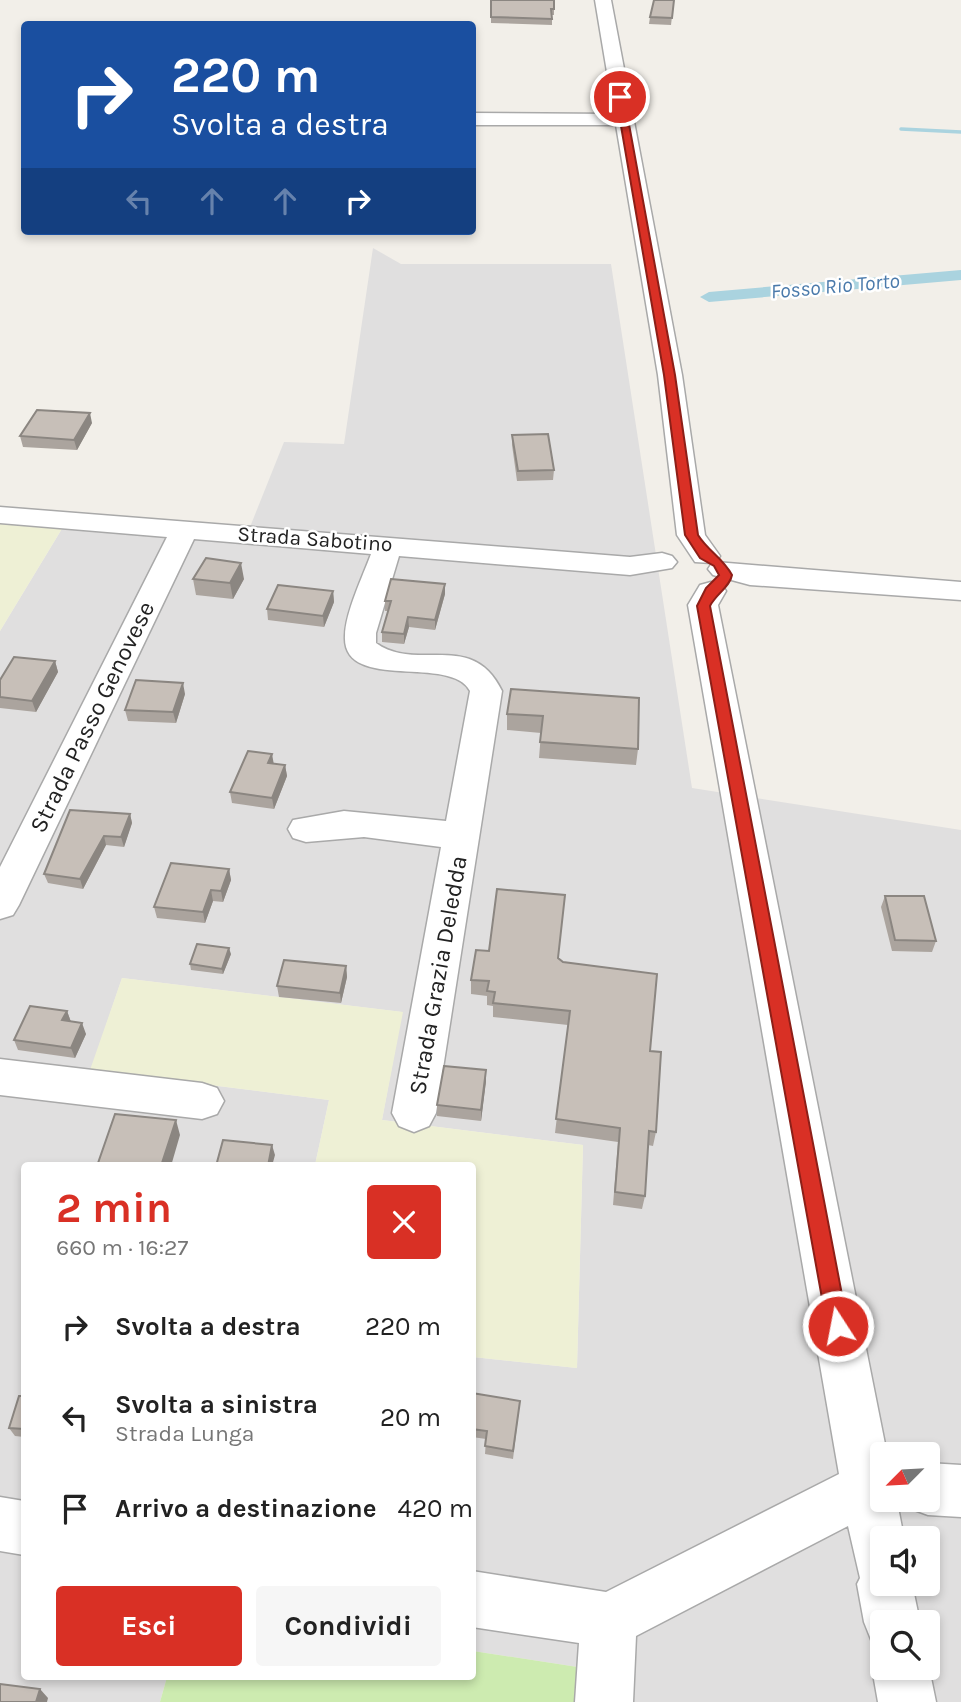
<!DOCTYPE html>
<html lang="it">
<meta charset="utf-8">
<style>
body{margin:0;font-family:Karla,sans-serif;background:#f6f6f6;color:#222;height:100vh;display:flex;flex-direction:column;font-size:26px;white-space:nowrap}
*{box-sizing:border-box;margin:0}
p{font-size:23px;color:#767676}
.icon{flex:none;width:38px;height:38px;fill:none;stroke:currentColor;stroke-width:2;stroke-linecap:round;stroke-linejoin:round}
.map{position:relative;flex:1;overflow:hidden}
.side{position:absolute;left:21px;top:1162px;width:455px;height:518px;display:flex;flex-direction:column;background:#fff;border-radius:7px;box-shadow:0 4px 10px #0003}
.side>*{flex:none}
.hud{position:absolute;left:21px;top:21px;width:455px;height:214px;border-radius:7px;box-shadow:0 4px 10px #0003;background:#1a4fa0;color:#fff;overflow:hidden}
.needle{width:46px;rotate:246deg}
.controls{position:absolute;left:870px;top:1442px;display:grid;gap:14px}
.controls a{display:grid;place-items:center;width:70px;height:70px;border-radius:7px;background:#fff;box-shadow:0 4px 10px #0003;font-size:35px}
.pin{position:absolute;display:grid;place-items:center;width:60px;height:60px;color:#fff;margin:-30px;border:4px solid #fff;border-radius:50%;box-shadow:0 2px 7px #0007}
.me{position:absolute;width:77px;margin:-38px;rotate:349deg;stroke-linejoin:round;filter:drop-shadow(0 0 5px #0008)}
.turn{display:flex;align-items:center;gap:24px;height:147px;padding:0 35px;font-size:32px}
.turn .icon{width:91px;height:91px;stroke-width:2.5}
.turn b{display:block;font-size:49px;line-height:60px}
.lanes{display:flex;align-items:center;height:66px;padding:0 35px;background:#0003;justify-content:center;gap:35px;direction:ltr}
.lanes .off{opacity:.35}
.round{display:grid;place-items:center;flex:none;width:74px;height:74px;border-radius:7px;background:#f6f6f6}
.overview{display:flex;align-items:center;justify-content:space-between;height:119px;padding:0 35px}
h1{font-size:42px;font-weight:700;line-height:52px;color:#d93025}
.action{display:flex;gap:14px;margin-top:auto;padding:14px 35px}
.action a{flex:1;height:80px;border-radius:7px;background:#d93025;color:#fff;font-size:28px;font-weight:700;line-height:80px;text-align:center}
.action a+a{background:#f6f6f6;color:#222}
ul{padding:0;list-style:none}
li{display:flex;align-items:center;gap:21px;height:91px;padding:0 35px}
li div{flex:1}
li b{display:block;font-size:26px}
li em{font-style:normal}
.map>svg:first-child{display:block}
.residential{fill:#e0dfdf;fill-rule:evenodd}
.farmland{fill:#eef0d5}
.grass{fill:#cdebb0}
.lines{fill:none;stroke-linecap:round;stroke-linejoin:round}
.stream{stroke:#aad3df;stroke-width:3.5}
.canal{fill:#aad3df;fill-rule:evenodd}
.minor-casing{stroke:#a9a9a9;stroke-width:3}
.minor{fill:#fff;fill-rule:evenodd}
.wall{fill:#aba49e}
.shaded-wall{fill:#8b8681}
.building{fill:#c7bfb8;stroke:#8b8681;stroke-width:2}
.route{fill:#d93025;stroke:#8d1f18;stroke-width:2}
.labels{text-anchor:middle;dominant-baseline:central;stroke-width:5;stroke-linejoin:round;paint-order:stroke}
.far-water-label{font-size:21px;font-style:italic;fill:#4a7aab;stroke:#fff}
.far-street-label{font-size:21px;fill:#222;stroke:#fff}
.street-label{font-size:24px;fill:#222;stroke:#fff}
</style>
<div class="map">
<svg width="961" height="1702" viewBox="0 0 961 1702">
<rect width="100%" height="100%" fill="#f2efe9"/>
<path class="residential" d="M 373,248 L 401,264 L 611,264 L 692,788 L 961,830 L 961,1702 L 622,1702 L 623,1674 L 473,1651 L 473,1357 L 577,1368 L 583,1145 L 382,1120 L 402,1012 L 122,978 L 91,1070 L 329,1100 L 315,1165 L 24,1166 L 24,1676 L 167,1677 L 160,1702 L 0,1702 L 0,631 L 63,527 L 244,542 L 284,442 L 344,444 ZM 882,1454 L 928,1454 L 928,1500 L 882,1500 ZM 882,1538 L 928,1538 L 928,1584 L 882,1584 ZM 882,1622 L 928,1622 L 928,1668 L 882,1668 Z"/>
<path class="farmland" d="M 0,521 L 63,527 L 0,631 Z
M 122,978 L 403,1012 L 382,1120 L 583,1145 L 577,1368 L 473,1357 L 472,1166 L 315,1165 L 329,1100 L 90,1070 Z"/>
<path class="grass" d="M 473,1651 L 623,1674 L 622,1702 L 160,1702 L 167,1677 L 472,1676 Z"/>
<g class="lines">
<path class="stream" d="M 901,129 L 961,132"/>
<path class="canal" d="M 961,270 L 961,280 L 709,302 L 700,297 L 709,292 Z"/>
<g class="minor-casing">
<path id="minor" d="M 595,0 L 611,0 L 682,375 L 705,535 L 720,556 L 716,562 L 961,582 L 961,600 L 750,585 L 713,575 L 708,569 L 712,563 L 695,562 L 677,535 L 658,375 L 616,125 L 472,125 L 472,113 L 614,114 Z
M 0,507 L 630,557 L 662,553 L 672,556 L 677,562 L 672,568 L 630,575 L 399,556 L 376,633 L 376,643 C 417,673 472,629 502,691 L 436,1113 L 429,1126 L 414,1132 L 399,1126 L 392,1113 L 441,847 L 364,837 L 306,842 L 293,838 L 288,829 L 293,820 L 344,811 L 446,821 L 470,691 C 452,654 342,693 345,636 C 345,613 363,576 371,554 L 194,539 L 19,905 L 13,915 L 0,919 L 0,867 L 167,537 L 0,523 Z
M 711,582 L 722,585 L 726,591 L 718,605 L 887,1454 L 882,1454 L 882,1500 L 903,1500 L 898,1507 L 904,1538 L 882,1538 L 882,1584 L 912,1584 L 920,1622 L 882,1622 L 882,1646 L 872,1642 L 864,1622 L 857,1584 L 860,1578 L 848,1526 L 636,1636 L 633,1702 L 575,1702 L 579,1643 L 472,1627 L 472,1571 L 606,1592 L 839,1474 L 688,605 L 700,585 Z
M 0,1059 L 202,1083 L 217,1088 L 224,1101 L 217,1114 L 202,1119 L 0,1095 Z
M 928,1463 L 961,1465 L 961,1517 L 928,1515 L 909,1508 L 906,1500 L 928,1500 Z
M 0,1497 L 24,1501 L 24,1555 L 0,1551 Z
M 882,1647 L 882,1668 L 928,1668 L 928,1663 L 936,1702 L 878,1702 L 872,1668 Z"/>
</g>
<use href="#minor" class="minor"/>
</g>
<path class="wall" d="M 491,0 L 554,0 L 554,15 L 552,15 L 552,25 L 491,23 Z
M 674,0 L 671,25 L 649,24 L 650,17 Z
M 92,423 L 77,450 L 23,447 L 20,436 Z
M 512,435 L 554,470 L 553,480 L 517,481 L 512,445 Z
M 193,579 L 244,579 L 233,599 L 196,595 Z
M 333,591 L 334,602 L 324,627 L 268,620 L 267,609 Z
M 445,594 L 435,630 L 409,627 L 404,644 L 382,642 L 382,632 L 388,611 L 385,611 L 385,601 Z
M 55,661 L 58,672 L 36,712 L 0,708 L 0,680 Z
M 511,689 L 638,749 L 636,765 L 539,758 L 541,733 L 507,730 L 507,714 Z
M 185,694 L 176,723 L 128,721 L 125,710 Z
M 285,765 L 287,776 L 274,809 L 232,803 L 230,792 Z
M 130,814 L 132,823 L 124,847 L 106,845 L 83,889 L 48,883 L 44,874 Z
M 229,869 L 231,880 L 223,902 L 213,901 L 205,923 L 157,918 L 154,907 Z
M 885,896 L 936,941 L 932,952 L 892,951 L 881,907 Z
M 231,954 L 223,974 L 191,970 L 190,964 Z
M 559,959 L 650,1051 L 656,1132 L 653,1146 L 648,1145 L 645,1196 L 642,1209 L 613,1205 L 618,1142 L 555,1133 L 568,1025 L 493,1017 L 493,1006 L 487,1005 L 487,996 L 471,994 L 471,980 Z
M 346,966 L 347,977 L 341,1003 L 279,997 L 277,986 Z
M 67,1011 L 71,1022 L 86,1034 L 75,1058 L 18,1050 L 14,1040 Z
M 486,1081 L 481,1121 L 437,1116 L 437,1105 Z
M 472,1393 L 519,1410 L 513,1459 L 485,1454 L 486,1439 L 472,1437 Z
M 24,1396 L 24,1437 L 15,1436 L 9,1428 Z"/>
<path class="shaded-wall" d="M 90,413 L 92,423 L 77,450 L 74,440 Z
M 241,563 L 244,579 L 233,599 L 230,583 Z
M 445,584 L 445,594 L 435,630 L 435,620 Z
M 333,591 L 334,602 L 324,627 L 323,616 Z
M 408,617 L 409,627 L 404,644 L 404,634 Z
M 55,661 L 58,672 L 36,712 L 32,701 Z
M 183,683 L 185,694 L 176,723 L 173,712 Z
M 272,754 L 274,765 L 268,763 Z
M 285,765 L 287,776 L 274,809 L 272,798 Z
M 130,814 L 132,823 L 124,847 L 121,837 Z
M 104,836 L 106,845 L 83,889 L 80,879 Z
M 229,869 L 231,880 L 223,902 L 221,891 Z
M 211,890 L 213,901 L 205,923 L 203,912 Z
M 229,948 L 231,954 L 223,974 L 222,969 Z
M 346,966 L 347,977 L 341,1003 L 340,993 Z
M 67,1011 L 71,1022 L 62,1020 Z
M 82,1023 L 86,1034 L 75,1058 L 71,1048 Z
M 486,1070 L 486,1081 L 481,1121 L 481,1110 Z
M 176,1120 L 180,1135 L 171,1166 L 161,1166 Z
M 272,1145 L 275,1155 L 272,1166 L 268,1166 Z
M 40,1689 L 48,1698 L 47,1702 L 36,1702 Z"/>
<path class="building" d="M 491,0 L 554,0 L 554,9 L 551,9 L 552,19 L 491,17 Z
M 654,0 L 674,0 L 672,18 L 650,17 Z
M 37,410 L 90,413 L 74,440 L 20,436 Z
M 548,434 L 554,470 L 518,471 L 512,435 Z
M 206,558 L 241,563 L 230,583 L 193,579 Z
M 391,579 L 445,584 L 435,620 L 408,617 L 404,634 L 382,632 L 391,601 L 385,601 Z
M 278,585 L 333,591 L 323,616 L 267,609 Z
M 14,657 L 55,661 L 32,701 L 0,697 L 0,680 Z
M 136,680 L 183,683 L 173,712 L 125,710 Z
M 511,689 L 639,698 L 638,749 L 540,742 L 543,716 L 507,714 Z
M 248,751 L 272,754 L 268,763 L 285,765 L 272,798 L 230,792 Z
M 70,810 L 130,814 L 121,837 L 104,836 L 80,879 L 44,874 Z
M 171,863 L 229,869 L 221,891 L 211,890 L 203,912 L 154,907 Z
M 497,889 L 565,895 L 558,958 L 563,962 L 657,974 L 650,1051 L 661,1052 L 656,1132 L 649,1131 L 645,1196 L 615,1192 L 620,1128 L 556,1119 L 570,1011 L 493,1003 L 495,992 L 487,991 L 489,981 L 471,980 L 476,950 L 489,951 Z
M 885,896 L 924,896 L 936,941 L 895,940 Z
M 197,944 L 229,948 L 222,969 L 190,964 Z
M 284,960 L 346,966 L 340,993 L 277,986 Z
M 30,1006 L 67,1011 L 62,1020 L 82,1023 L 71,1048 L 14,1040 Z
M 444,1066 L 486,1070 L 481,1110 L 437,1105 Z
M 115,1114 L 176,1120 L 161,1166 L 97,1166 Z
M 223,1140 L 272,1145 L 268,1166 L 216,1166 Z
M 472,1393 L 520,1401 L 513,1451 L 485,1446 L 487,1431 L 472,1429 Z
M 19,1396 L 24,1396 L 24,1429 L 9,1428 Z
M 0,1684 L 40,1689 L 36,1702 L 0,1702 Z"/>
<path class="route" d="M 620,95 L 624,97 L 675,375 L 698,535 C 708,551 723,558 732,575 C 730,587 716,594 710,606 L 848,1326 L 845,1334 L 838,1337 L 830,1334 L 827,1326 L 697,606 L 706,588 L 719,575 L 714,566 L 700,558 L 685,535 L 664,375 L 616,97 Z"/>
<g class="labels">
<g class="far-water-label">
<text transform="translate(835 286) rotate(-5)">Fosso Rio Torto</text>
</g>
<g class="far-street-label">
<text transform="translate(315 539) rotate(4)">Strada Sabotino</text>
</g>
<g class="street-label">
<text transform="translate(92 717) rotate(-64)">Strada Passo Genovese</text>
<text transform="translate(438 975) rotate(-80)">Strada Grazia Deledda</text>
</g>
</g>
</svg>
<div class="controls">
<a><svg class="needle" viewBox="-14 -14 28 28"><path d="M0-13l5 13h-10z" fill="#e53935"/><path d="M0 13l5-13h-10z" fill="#767676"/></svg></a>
<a><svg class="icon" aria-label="sound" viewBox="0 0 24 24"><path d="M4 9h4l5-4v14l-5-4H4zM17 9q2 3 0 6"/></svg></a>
<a><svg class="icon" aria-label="search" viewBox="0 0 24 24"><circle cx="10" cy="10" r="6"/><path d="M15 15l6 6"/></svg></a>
</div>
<div class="pin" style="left:620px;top:97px;background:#d93025"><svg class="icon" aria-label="arrive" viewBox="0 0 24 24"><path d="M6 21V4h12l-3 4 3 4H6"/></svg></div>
<svg class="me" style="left:838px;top:1326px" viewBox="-20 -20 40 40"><circle r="17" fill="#d93025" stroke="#fff" stroke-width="3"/><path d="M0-11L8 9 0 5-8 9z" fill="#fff"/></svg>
<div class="hud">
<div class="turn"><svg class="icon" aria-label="right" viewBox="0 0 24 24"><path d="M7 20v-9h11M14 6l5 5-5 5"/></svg><div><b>220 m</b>Svolta a destra</div></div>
<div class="lanes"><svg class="icon off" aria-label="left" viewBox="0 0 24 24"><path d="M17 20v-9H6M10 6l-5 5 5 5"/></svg><svg class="icon off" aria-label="ahead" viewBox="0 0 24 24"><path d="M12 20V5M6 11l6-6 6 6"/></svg><svg class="icon off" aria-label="ahead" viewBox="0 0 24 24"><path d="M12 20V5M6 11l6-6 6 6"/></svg><svg class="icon" aria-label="right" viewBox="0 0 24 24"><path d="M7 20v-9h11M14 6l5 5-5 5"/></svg></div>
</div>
<section class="side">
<div class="overview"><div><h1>2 min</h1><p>660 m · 16:27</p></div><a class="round" style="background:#d93025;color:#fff"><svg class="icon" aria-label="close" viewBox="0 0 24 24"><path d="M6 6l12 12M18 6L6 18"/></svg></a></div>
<ul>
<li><svg class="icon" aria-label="right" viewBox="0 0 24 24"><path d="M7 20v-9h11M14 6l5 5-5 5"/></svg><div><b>Svolta a destra</b></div><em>220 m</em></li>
<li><svg class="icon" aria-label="left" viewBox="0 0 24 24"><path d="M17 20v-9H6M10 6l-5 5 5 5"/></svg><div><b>Svolta a sinistra</b><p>Strada Lunga</p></div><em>20 m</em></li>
<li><svg class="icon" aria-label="arrive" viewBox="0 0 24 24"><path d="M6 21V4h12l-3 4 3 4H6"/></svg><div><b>Arrivo a destinazione</b></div><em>420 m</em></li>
</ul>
<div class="action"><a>Esci</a><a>Condividi</a></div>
</section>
</div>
